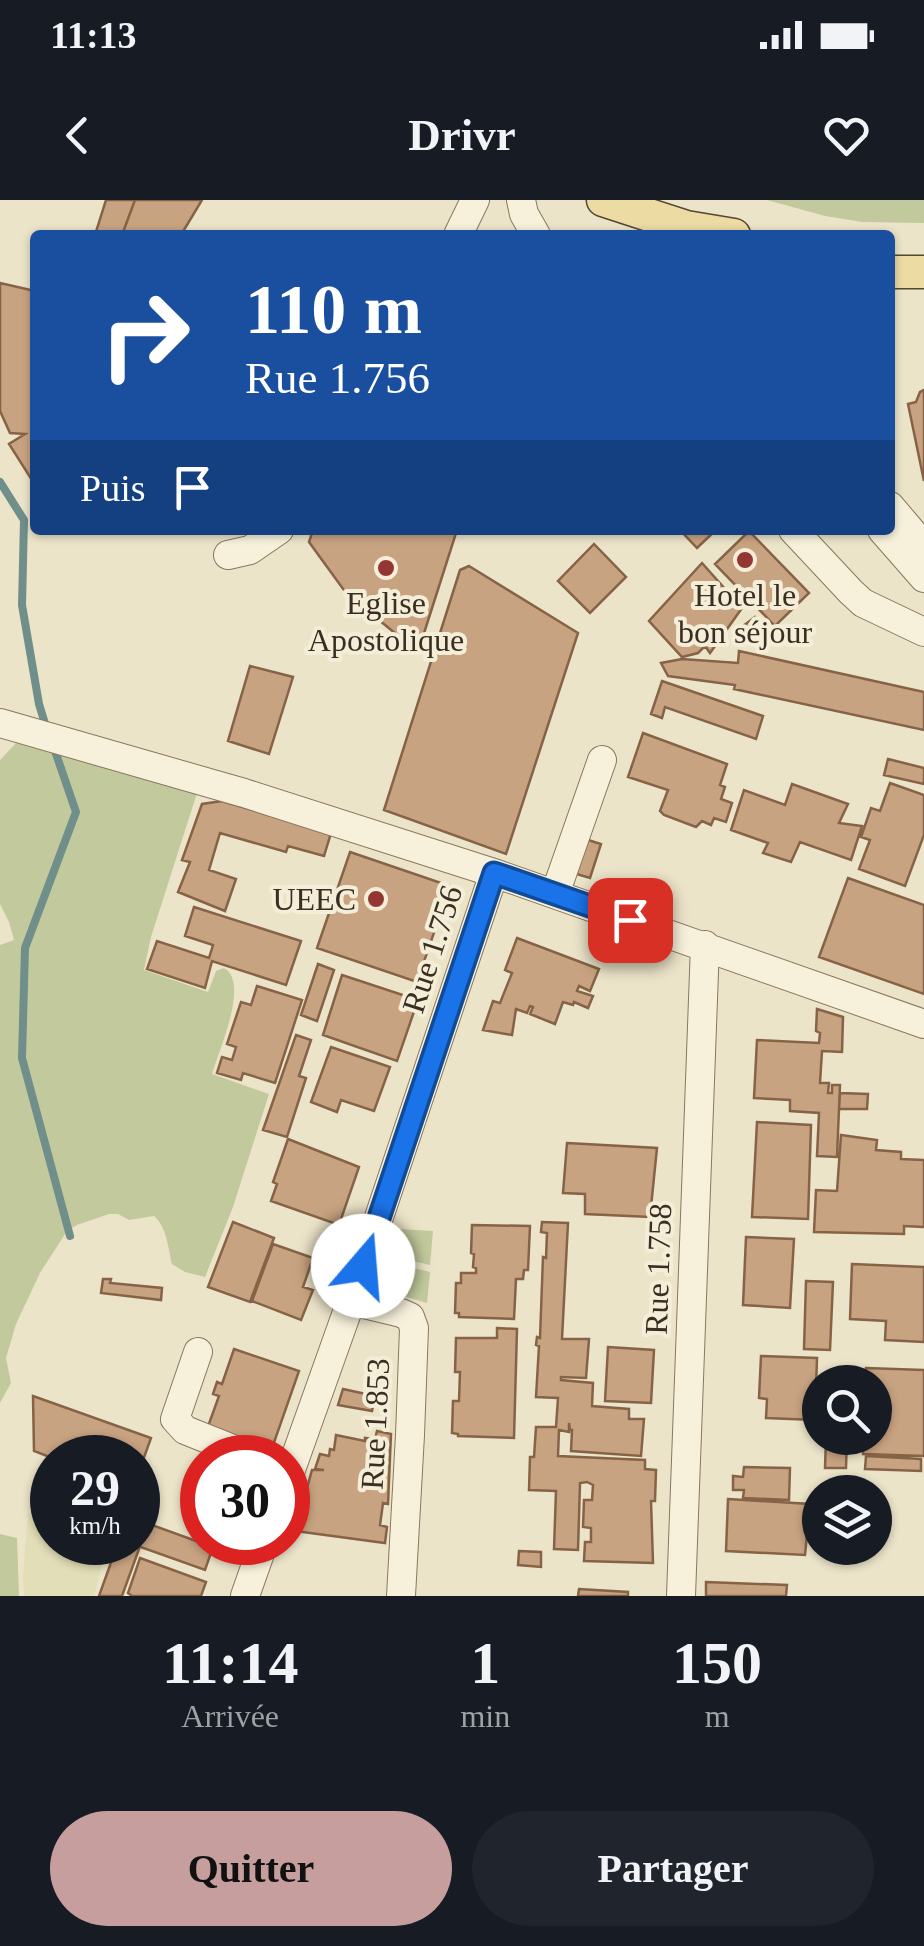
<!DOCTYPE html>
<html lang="fr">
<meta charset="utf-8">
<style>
body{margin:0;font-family:"Times New Roman",serif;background:#20242c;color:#f1f3f6;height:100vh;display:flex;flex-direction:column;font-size:38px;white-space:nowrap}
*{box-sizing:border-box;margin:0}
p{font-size:32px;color:#9ea1a6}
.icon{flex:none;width:55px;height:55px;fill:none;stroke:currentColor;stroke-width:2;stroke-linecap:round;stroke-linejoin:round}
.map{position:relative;height:1396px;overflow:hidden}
.drawer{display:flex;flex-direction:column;background:#171b24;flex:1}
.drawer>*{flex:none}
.hud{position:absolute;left:30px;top:30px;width:865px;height:305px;border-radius:10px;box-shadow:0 2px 8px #0004;background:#1a4fa0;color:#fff;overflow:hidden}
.fabs{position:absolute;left:802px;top:1165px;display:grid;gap:20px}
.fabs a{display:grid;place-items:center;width:90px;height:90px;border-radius:50%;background:#171b24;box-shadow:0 2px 8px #0004;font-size:50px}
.speed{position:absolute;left:30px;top:1235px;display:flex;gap:20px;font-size:50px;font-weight:700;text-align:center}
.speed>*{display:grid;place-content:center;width:130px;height:130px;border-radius:50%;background:#171b24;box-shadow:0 2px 8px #0004;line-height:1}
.speed small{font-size:25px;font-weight:400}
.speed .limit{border:15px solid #d22;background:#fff;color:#111}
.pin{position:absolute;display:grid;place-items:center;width:85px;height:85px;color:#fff;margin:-42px;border-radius:20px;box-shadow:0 5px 15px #0006}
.me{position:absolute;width:110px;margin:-55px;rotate:18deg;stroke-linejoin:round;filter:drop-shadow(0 0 8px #0008)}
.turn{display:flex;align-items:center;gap:35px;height:210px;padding:0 50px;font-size:45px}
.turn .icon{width:130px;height:130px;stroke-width:2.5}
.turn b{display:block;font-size:70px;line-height:85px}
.then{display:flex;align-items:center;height:95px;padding:0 50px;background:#0003;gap:20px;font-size:38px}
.eta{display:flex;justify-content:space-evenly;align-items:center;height:170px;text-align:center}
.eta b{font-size:60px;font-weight:800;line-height:70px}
.cta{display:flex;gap:20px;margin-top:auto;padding:20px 50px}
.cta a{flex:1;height:115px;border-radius:60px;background:#c79e9e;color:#111;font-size:40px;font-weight:800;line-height:115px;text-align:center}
.cta a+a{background:#20242c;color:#f1f3f6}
.status{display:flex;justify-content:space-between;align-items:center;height:70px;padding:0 50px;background:#171b24;direction:ltr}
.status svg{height:28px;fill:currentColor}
header{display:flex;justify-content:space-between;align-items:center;height:130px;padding:0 50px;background:#171b24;font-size:45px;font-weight:800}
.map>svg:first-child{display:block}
.farmland{fill:#e2deb7}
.green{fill:#c2ca9d}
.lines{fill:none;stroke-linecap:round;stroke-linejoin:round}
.stream{stroke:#708f8a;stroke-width:8}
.building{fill:#c8a381;stroke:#866346;stroke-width:2.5}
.minor-casing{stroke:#88775e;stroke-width:30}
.major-casing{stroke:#564532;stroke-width:35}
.minor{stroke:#f7f1dc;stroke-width:28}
.major{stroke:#eddba4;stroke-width:32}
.route-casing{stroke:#114b97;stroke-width:25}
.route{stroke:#1a73e8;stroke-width:18}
.poi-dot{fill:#943732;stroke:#f4eed8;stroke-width:4}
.labels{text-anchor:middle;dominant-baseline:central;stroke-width:8;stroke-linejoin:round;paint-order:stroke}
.poi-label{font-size:32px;fill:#392e21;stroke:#f4eed8}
.street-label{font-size:32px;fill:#392e21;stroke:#f4eed8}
</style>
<div class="status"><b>11:13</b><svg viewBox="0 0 49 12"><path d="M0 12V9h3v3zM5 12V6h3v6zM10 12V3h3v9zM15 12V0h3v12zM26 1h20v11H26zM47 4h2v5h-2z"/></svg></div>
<header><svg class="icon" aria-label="back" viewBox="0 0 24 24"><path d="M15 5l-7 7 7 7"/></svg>Drivr<svg class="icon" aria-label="heart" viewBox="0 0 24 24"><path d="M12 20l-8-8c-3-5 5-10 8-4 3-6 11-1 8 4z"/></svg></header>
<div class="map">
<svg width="924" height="1396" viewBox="0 0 924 1396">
<rect width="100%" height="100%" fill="#ece4c9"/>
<path class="farmland" d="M 28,1313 L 52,1321 L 52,1342 L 108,1343 L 94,1396 L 24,1396 L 23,1374 Z"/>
<path class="green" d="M 767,0 L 924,0 L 924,23 L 862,22 L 825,16 Z
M 16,543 L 117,559 L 198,590 L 151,737 L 144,770 L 208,792 L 216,771 L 224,768 C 250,782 219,850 212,874 L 269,894 L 233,1007 L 205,1077 L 185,1072 L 172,1064 C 168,1048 167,1027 154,1016 L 129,1020 L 118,1014 L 109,1014 L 77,1025 L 67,1031 L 40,1073 L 16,1124 L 6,1158 L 11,1183 L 0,1203 L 0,745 L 14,740 L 9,722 L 0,704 L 0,560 Z
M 400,1029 L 433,1031 L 430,1065 L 391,1056 Z
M 388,1062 L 430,1072 L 427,1103 L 400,1095 L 376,1096 Z
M 0,1334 L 17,1338 L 19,1396 L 0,1396 Z"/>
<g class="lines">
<path class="stream" d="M 0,282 L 24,320 L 22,405 L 39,504 L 46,527
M 53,545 L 76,612 L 25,748 L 22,858 L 70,1036"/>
</g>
<path class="building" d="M 106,0 L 135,0 L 122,35 L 95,35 Z
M 135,0 L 202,0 L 181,35 L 122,35 Z
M 0,83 L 35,91 L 35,270 L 30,277 L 9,244 L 25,234 L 10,233 L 0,211 Z
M 924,190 L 924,281 L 908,204 L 916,202 L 920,192 Z
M 313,330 L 457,330 L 418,452 L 346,393 L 309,342 Z
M 680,330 L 716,330 L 697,348 Z
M 749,331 L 809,393 L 775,426 L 715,364 Z
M 594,344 L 626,377 L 590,413 L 558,381 Z
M 702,363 L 742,408 L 710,453 L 705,446 L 698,453 L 682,457 L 649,421 Z
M 469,366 L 578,433 L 506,654 L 384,610 L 460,370 Z
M 755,417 L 772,438 L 751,443 L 738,430 Z
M 739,451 L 924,492 L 924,530 L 734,489 L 735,485 L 668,476 L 661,463 L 682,459 L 738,463 Z
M 250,466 L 293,477 L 269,554 L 228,541 Z
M 662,481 L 763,516 L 756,539 L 665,507 L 662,518 L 651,514 Z
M 643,533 L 727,564 L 720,585 L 725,587 L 721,599 L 732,603 L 726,622 L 714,618 L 711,625 L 702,621 L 696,627 L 664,615 L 660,611 L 668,590 L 628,577 Z
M 888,559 L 924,568 L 924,584 L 884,575 Z
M 890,583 L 924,595 L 924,635 L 905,686 L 859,669 L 870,640 L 861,637 L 871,608 L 880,611 Z
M 792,584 L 848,604 L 839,623 L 862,626 L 851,660 L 800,642 L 791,662 L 763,653 L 768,643 L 731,630 L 744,590 L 785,605 Z
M 222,601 L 331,633 L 324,656 L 288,646 L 286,652 L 220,633 L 209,670 L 236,679 L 225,711 L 178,692 L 190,662 L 182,660 L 202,604 Z
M 585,639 L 601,644 L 590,678 L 573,673 Z
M 350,652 L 450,686 L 417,782 L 317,748 Z
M 848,678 L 924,705 L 924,794 L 819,757 Z
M 194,707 L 301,741 L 286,785 L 212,761 L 205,788 L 147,769 L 157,741 L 209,758 L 213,745 L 185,736 Z
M 517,738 L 599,769 L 590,791 L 579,786 L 577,791 L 593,796 L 588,808 L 574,802 L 573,805 L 563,802 L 555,824 L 530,814 L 533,807 L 530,806 L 527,813 L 516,809 L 512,835 L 483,830 L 493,801 L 500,803 L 512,773 L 505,770 Z
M 318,764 L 334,770 L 317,821 L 301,815 Z
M 342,775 L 418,800 L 397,861 L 323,835 Z
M 257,786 L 302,800 L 275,883 L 243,873 L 241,880 L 217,873 L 222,857 L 232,860 L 236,847 L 227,844 L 241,802 L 251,805 Z
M 817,809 L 843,817 L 842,852 L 822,851 L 820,883 L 829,883 L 828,893 L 832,893 L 832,885 L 840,885 L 837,957 L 817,956 L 819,913 L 790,911 L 790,900 L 754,898 L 757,840 L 819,843 L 820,833 L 816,831 Z
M 296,835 L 311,840 L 299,876 L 306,878 L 287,937 L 263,930 Z
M 331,847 L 390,867 L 374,911 L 341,900 L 337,912 L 311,902 Z
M 840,893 L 868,894 L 867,909 L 839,909 Z
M 757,922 L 811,925 L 808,1019 L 752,1017 Z
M 841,935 L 877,940 L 876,950 L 901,952 L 901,959 L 924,960 L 924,1027 L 904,1026 L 904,1034 L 814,1032 L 816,990 L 837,991 Z
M 288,939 L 359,967 L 339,1025 L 271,1001 L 277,984 L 273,982 Z
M 567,943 L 657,948 L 650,1017 L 585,1014 L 585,994 L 563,993 Z
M 233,1022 L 274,1038 L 250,1102 L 208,1087 Z
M 542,1022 L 568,1023 L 562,1139 L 589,1139 L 586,1178 L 561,1177 L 561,1180 L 593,1183 L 592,1206 L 629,1209 L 629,1219 L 644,1219 L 641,1256 L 571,1251 L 572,1230 L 570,1230 L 569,1223 L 569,1232 L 559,1230 L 558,1256 L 645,1260 L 645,1269 L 656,1270 L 655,1301 L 651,1301 L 653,1363 L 584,1361 L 585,1342 L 591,1342 L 591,1328 L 583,1327 L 584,1300 L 592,1300 L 593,1285 L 587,1282 L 580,1283 L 578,1350 L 554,1349 L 556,1291 L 529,1290 L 530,1257 L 534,1257 L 536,1227 L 556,1227 L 558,1198 L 536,1197 L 539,1146 L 536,1145 L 537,1137 L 540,1138 L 543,1057 L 546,1058 L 547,1033 L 541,1032 Z
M 472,1025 L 530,1026 L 528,1070 L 524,1070 L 523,1079 L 516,1079 L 514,1119 L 459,1117 L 459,1113 L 455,1113 L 456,1083 L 461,1083 L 461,1073 L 476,1073 L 476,1068 L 473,1067 L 474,1054 L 471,1053 Z
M 746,1037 L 794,1039 L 790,1108 L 743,1105 Z
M 273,1044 L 313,1058 L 303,1087 L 313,1090 L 301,1120 L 252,1101 Z
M 852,1064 L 924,1067 L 924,1142 L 885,1140 L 886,1121 L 850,1119 Z
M 103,1079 L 111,1079 L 110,1083 L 162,1088 L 161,1100 L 101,1093 Z
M 806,1081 L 833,1082 L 830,1150 L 804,1149 Z
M 497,1128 L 517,1129 L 514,1238 L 458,1236 L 458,1234 L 452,1233 L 453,1201 L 459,1201 L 460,1172 L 455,1172 L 456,1138 L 497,1138 Z
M 608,1147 L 654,1150 L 651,1203 L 605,1201 Z
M 234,1149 L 299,1171 L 270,1254 L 206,1232 L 219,1196 L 213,1194 L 217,1182 L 222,1184 Z
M 761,1156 L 817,1158 L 815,1220 L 766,1218 L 767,1199 L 759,1198 Z
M 866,1168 L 924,1170 L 924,1256 L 863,1254 L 863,1238 L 875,1238 L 875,1182 L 865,1182 Z
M 343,1189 L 375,1196 L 372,1211 L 338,1205 Z
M 33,1196 L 151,1238 L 138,1274 L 138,1258 L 52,1258 L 34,1251 Z
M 377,1231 L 391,1234 L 388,1304 L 383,1303 L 380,1325 L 387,1327 L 385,1343 L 295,1331 L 312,1270 L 324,1270 L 315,1269 L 320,1254 L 329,1256 L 330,1249 L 334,1250 L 336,1235 L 365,1241 L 365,1238 L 375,1239 Z
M 826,1238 L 847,1238 L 846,1268 L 825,1268 Z
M 866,1256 L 921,1259 L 921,1271 L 865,1269 Z
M 744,1267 L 790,1268 L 789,1300 L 743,1298 L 744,1290 L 733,1290 L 733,1276 L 743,1277 Z
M 728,1299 L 810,1304 L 805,1355 L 726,1351 Z
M 138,1320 L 213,1347 L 205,1370 L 138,1346 L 139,1349 L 122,1396 L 99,1396 L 118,1343 L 116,1342 L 138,1342 Z
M 519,1351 L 541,1352 L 541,1367 L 518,1365 Z
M 140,1358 L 206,1382 L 201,1396 L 132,1396 L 128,1393 Z
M 706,1382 L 787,1385 L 786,1396 L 706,1396 Z
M 579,1389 L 628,1392 L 628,1396 L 578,1396 Z"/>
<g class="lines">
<g class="minor-casing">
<path id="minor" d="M 521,0 L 524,14 L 536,35
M 458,35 L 475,0
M 890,306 L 924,346
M 793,330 L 851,392 L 863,403 L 924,432
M 882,330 L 924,378
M 228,355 L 250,350 L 279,330
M 0,523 L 244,593 L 494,673
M 555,694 L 602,560
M 351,1101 L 401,1113 L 410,1117 L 414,1128 L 410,1235 L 401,1396
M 198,1152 L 175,1219 L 185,1230 L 255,1258
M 288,1278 L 351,1101 L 494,673 L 924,824
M 245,1396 L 264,1342
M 681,1396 L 705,745"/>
</g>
<g class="major-casing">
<path id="major" d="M 603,0 L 686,27 L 734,35
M 890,72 L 924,72"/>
</g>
<use href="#minor" class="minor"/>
<use href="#major" class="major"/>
</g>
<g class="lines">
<g class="route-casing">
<path id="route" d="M 363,1066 L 494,673 L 630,720"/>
</g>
<use href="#route" class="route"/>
</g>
<g class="poi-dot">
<circle cx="745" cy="360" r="10"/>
<circle cx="386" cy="368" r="10"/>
<circle cx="376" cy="699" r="10"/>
</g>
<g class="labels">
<g class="poi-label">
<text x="745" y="395">Hotel le<tspan x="745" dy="37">bon séjour</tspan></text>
<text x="386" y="403">Eglise<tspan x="386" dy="37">Apostolique</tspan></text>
<text x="356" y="699" text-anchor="end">UEEC</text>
</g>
<g class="street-label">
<text transform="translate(432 749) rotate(-72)">Rue 1.756</text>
<text transform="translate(658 1069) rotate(-88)">Rue 1.758</text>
<text transform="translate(375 1224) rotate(-87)">Rue 1.853</text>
</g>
</g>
</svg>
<div class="fabs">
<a><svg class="icon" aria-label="search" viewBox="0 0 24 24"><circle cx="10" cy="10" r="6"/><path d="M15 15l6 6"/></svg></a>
<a><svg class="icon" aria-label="layers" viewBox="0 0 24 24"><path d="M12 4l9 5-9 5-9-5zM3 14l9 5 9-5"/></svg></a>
</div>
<div class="speed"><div>29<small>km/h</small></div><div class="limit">30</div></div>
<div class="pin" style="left:630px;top:720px;background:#d93025"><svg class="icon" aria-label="arrive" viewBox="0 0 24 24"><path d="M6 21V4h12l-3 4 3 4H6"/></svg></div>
<svg class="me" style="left:363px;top:1066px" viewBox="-20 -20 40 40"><circle r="19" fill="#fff"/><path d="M0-13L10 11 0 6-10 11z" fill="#1a73e8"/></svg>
<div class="hud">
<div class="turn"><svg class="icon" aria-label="right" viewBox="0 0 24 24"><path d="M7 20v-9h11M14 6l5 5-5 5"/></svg><div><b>110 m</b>Rue 1.756</div></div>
<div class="then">Puis<svg class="icon" aria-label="arrive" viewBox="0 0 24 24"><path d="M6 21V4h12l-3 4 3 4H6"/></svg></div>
</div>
</div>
<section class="drawer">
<div class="eta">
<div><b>11:14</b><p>Arrivée</p></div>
<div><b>1</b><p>min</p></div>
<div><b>150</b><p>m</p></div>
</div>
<div class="cta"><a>Quitter</a><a>Partager</a></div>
</section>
